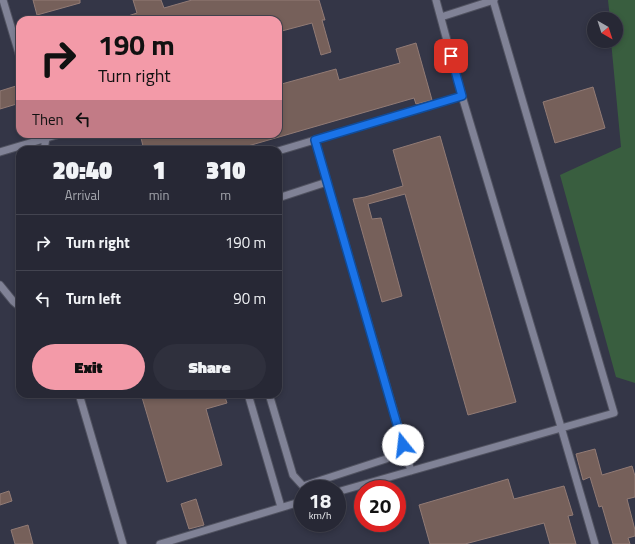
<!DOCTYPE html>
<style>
body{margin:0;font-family:"Titillium Web",sans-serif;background:#2f303d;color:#f1f3f6;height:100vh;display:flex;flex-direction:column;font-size:15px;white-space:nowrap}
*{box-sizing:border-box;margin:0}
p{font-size:13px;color:#a4a6ad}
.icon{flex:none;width:22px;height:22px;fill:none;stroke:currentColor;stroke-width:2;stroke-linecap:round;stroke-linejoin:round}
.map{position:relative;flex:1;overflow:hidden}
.details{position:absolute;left:16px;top:146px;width:266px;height:252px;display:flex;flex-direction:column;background:#272835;border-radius:12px;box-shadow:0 2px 6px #0003,0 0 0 1px #434450}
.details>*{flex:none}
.top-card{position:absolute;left:16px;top:16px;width:266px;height:122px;border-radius:12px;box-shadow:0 2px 6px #0003,0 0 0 1px #434450;background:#f39aa8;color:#111;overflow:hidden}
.needle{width:26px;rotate:141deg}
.tools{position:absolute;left:587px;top:12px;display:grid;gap:8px}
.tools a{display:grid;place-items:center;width:36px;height:36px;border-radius:50%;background:#272835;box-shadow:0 2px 6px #0003,0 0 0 1px #434450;font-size:20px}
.speed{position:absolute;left:294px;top:480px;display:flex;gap:8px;font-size:20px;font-weight:700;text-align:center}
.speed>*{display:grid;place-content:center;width:52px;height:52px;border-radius:50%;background:#272835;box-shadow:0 2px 6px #0003,0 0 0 1px #434450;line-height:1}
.speed small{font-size:10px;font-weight:400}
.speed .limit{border:6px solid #d22;background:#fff;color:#111}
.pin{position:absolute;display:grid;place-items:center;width:34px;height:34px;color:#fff;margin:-17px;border-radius:8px;box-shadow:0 2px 6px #0006}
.me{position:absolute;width:44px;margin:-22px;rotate:344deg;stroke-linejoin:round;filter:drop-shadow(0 0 3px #0008)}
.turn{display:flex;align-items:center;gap:14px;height:84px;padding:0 16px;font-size:18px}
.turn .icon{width:52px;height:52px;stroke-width:2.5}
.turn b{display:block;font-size:28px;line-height:34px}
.then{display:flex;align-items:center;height:38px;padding:0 16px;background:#0003;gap:8px;font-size:15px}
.eta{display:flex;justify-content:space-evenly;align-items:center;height:68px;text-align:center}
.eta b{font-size:24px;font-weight:800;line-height:28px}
.primary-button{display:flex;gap:8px;margin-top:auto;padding:8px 16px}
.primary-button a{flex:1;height:46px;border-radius:24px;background:#f39aa8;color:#111;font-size:16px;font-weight:800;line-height:46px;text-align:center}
.primary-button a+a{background:#2f303d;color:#f1f3f6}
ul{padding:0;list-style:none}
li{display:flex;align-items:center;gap:12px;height:56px;padding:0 16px;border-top:1px solid #434450}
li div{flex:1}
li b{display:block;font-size:15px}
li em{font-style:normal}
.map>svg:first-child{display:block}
.green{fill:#395e3f}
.building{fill:#76605a;stroke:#927b75}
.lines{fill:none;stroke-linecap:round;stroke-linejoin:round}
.lane-casing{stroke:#505260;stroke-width:9}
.lane{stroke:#808296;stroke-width:7}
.route-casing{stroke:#114b97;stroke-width:10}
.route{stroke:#1a73e8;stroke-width:7}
</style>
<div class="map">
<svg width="635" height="544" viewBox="0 0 635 544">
<rect width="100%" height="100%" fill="#343647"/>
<path class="green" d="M 608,0 L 635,0 L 635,383 L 616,377 L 560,175 L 621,147 L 611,41 L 616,41 L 616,19 L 610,19 Z"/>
<path class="building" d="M 33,0 L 80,0 L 80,3 L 37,15 Z
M 133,0 L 161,0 L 164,8 L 192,0 L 319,0 L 325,20 L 322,20 L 331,52 L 321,55 L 312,23 L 278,32 L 278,20 L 122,20 L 122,18 L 137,13 Z
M 416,43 L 432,100 L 416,104 L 414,98 L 234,150 L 144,150 L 140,134 L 278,134 L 278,85 L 336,69 L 339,80 L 400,63 L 396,49 Z
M 16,86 L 17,92 L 20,91 L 20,103 L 0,109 L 0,91 Z
M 593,87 L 605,128 L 555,143 L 543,102 Z
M 440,136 L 516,402 L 468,415 L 405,194 L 368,204 L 372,219 L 381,218 L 402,296 L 382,302 L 353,199 L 365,197 L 403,186 L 393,150 Z
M 141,394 L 224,394 L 227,403 L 206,409 L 222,465 L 167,482 Z
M 595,449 L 602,475 L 632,466 L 635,476 L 635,497 L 627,499 L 635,530 L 635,536 L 628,538 L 630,544 L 613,544 L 602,506 L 599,507 L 590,477 L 583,480 L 576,454 Z
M 508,479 L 514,499 L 564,486 L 573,515 L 568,516 L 576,544 L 550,544 L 544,523 L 465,544 L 430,544 L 419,505 Z
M 9,491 L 12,501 L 0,505 L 0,494 Z
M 196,499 L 204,525 L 189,529 L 181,504 Z
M 28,525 L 33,544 L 15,544 L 11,530 Z"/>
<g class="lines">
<g class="lane-casing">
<path id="lane" d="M 3,0 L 20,57
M 436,0 L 462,96 L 561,427 L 595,544
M 441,17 L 494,0
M 315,140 L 411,471
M 44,150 L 46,138
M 278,151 L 462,96
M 0,152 L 60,134
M 278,198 L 327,182
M 0,285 L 13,301 L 20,307
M 79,394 L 123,544
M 248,394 L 281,507
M 269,394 L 293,475 L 303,486 L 386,459 L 403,445
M 337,492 L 614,413 L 493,0
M 160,544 L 303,501"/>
</g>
<use href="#lane" class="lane"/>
</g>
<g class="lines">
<g class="route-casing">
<path id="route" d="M 403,445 L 315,140 L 462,96 L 451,56"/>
</g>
<use href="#route" class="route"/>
</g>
</svg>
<div class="tools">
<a><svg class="needle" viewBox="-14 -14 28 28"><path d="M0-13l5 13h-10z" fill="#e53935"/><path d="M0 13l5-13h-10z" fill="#a4a6ad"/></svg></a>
</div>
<div class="speed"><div>18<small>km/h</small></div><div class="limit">20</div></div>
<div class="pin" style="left:451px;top:56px;background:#d93025"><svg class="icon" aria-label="arrive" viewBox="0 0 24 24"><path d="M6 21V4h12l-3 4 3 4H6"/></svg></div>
<svg class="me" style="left:403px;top:445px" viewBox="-20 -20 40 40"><circle r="19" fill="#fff"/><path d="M0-13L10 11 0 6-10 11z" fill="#1a73e8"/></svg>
<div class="top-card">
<div class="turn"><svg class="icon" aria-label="right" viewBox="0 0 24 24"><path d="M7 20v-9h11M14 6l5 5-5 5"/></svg><div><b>190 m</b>Turn right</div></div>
<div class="then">Then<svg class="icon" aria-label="left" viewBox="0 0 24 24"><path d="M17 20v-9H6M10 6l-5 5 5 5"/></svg></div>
</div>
<section class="details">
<div class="eta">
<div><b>20:40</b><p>Arrival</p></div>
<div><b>1</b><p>min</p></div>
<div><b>310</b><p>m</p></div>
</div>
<ul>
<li><svg class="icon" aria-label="right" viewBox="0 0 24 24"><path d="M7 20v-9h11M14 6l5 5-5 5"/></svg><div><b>Turn right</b></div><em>190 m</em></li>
<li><svg class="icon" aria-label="left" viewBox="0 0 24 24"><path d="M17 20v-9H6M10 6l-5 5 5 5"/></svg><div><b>Turn left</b></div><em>90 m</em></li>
</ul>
<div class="primary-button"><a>Exit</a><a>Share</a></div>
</section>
</div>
